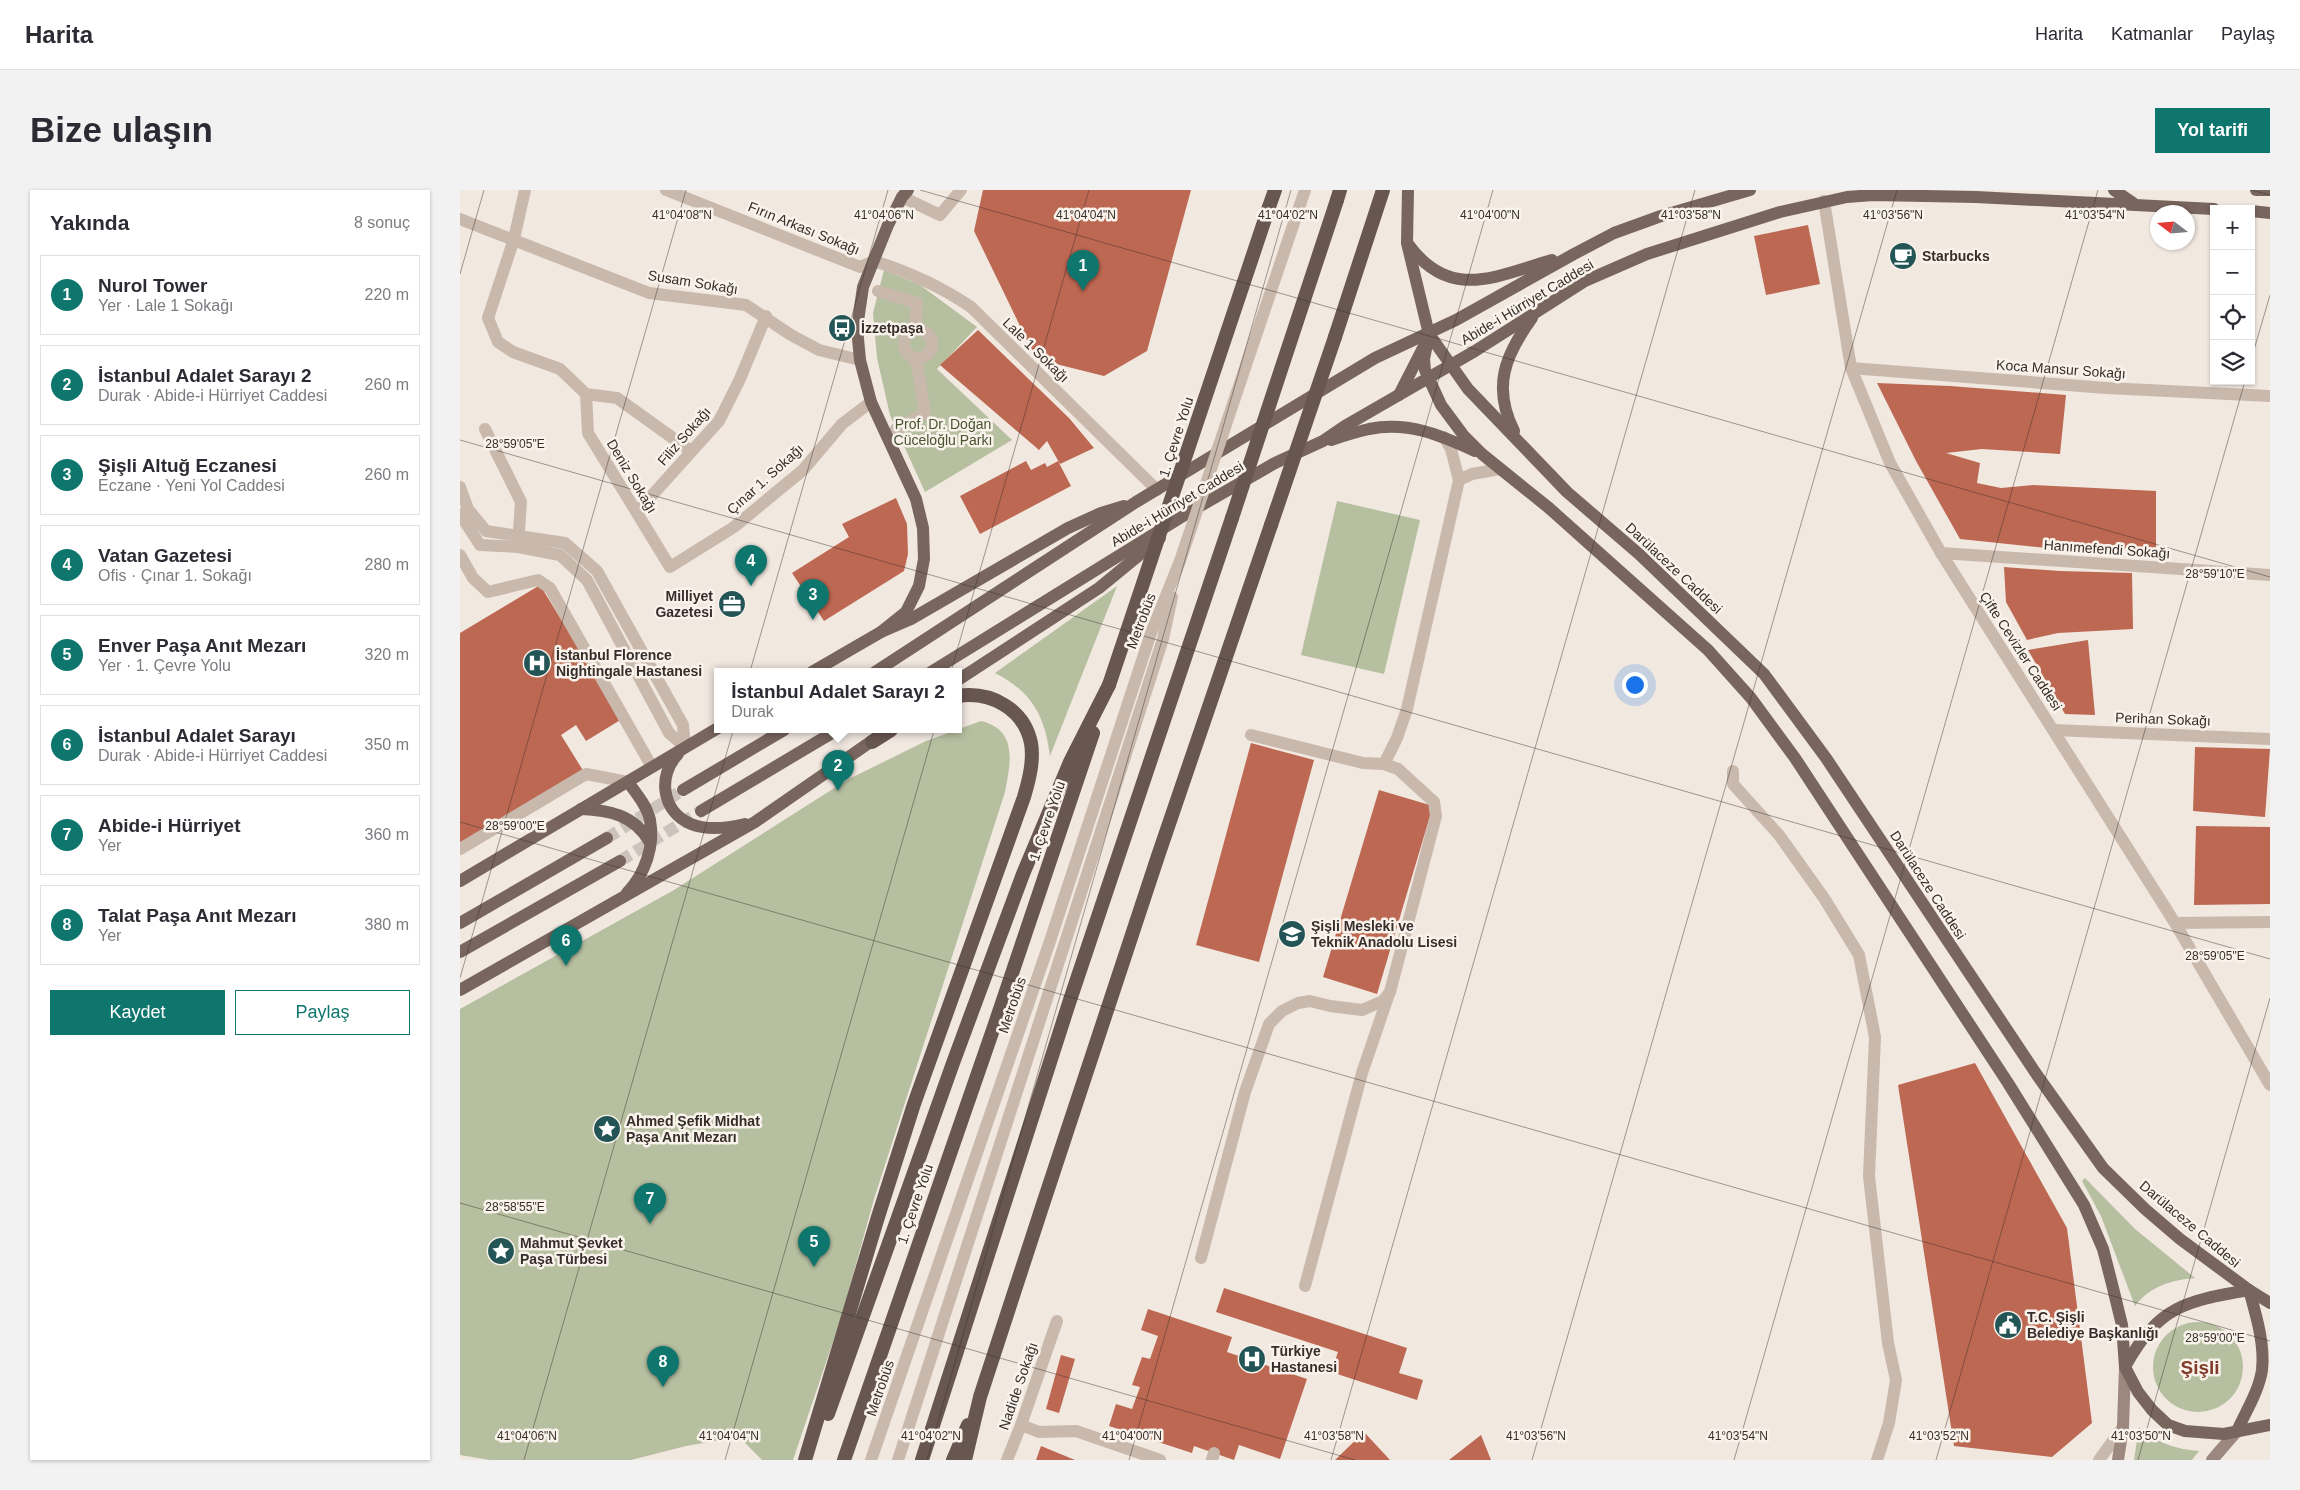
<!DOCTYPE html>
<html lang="tr">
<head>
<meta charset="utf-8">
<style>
	body { margin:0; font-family:Helvetica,sans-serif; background:#f2f2f3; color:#2b2b33 }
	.controls { position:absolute; right:15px; top:15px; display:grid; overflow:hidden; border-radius:0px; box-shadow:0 1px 4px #0004 }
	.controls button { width:45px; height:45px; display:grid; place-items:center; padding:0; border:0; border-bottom:1px solid #e1e1e2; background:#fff; color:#2b2b33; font:25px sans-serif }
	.compass { position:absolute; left:1690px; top:15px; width:45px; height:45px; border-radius:50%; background:#fff; box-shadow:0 1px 4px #0004; rotate:286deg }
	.you { position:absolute; left:1174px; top:494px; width:18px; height:18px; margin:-12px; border:4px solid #fff; border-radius:50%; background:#1a73e8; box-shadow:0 0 0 8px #1a73e833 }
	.badge { display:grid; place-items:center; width:32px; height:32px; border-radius:50%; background:#0f766e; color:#fff; font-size:16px; font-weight:700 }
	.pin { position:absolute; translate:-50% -41px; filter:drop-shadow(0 1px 2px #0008) }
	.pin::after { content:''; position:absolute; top:26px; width:18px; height:15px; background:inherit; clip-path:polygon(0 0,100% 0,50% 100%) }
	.popup { position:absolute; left:254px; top:478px; width:248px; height:65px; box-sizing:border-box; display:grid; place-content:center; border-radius:0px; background:#fff; filter:drop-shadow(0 1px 4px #0005); font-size:16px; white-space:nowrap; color:#7c7c81 }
	.popup b { font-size:19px; color:#2b2b33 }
	.popup::after { content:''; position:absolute; left:50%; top:100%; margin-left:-10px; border:10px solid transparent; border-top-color:#fff }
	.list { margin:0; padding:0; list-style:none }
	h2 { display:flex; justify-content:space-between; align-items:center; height:65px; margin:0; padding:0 20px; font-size:21px }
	h2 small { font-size:16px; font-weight:400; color:#7c7c81 }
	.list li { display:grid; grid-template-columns:32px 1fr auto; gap:15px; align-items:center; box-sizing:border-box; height:80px; margin:0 10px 10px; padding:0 10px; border:1px solid #e1e1e2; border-radius:0px }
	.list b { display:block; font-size:19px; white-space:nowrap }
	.list p { margin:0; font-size:16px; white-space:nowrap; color:#7c7c81 }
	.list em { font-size:16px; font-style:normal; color:#7c7c81 }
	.actions { display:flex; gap:10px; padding:15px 20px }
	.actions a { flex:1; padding:11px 0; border:1px solid #0f766e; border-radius:0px; text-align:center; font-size:18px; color:#0f766e }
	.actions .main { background:#0f766e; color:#fff }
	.icon { flex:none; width:28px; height:28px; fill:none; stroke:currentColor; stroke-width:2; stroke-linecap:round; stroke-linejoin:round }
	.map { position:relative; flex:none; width:1810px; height:1270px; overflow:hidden; border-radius:0px }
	header { display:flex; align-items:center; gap:30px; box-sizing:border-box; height:70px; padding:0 25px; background:#fff; border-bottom:1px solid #e1e1e2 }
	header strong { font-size:24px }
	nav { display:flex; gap:28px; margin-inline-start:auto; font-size:18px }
	.intro { display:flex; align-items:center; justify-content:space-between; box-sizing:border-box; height:120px; padding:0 30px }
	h1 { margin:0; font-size:35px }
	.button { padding:12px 22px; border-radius:0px; background:#0f766e; color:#fff; font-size:18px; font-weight:700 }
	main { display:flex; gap:30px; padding:0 30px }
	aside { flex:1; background:#fff; border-radius:0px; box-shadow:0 1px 4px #0004 }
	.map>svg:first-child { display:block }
</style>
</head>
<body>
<header>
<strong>Harita</strong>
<nav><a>Harita</a><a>Katmanlar</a><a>Paylaş</a></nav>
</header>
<div class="intro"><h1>Bize ulaşın</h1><a class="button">Yol tarifi</a></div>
<main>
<aside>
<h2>Yakında<small>8 sonuç</small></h2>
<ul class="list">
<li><span class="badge">1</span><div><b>Nurol Tower</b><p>Yer · Lale 1 Sokağı</p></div><em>220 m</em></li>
<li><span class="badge">2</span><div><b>İstanbul Adalet Sarayı 2</b><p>Durak · Abide-i Hürriyet Caddesi</p></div><em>260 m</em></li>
<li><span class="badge">3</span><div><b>Şişli Altuğ Eczanesi</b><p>Eczane · Yeni Yol Caddesi</p></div><em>260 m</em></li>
<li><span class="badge">4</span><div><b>Vatan Gazetesi</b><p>Ofis · Çınar 1. Sokağı</p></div><em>280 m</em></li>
<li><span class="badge">5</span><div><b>Enver Paşa Anıt Mezarı</b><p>Yer · 1. Çevre Yolu</p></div><em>320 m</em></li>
<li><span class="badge">6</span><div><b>İstanbul Adalet Sarayı</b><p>Durak · Abide-i Hürriyet Caddesi</p></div><em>350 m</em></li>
<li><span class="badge">7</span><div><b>Abide-i Hürriyet</b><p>Yer</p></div><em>360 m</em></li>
<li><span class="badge">8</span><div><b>Talat Paşa Anıt Mezarı</b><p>Yer</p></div><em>380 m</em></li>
</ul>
<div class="actions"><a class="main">Kaydet</a><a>Paylaş</a></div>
</aside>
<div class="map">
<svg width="1810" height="1270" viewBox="0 0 1810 1270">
	<rect width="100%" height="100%" fill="#f1e8e0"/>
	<g fill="#b6bfa0">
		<path d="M424,80L460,95L517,137L477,179L552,250L465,302L430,225L417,168L413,123Z"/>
		<path d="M877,311L960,330L924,484L841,465Z"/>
		<path d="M657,396L590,566C585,526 572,502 535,483Z"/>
		<path d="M521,531C559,540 550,575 545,602L414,1009L382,1125L333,1270H302L279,1247L226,1256L171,1270H30L0,1265V819L214,700L387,590L466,551Z"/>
		<path d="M1625,988L1675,1039L1735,1088C1712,1090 1690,1096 1675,1116L1641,1026L1622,991Z"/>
		<circle cx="1738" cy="1177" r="45"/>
		<path d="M1679,1237C1697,1253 1715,1259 1739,1261L1732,1270H1674Z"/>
	</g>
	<g fill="#bd6852">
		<path d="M523,0H731L687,161L644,186L576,169L514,41Z"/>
		<path d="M1348,35L1360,94L1306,105L1294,46Z"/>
		<path d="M518,140L609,228L634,258L600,274L587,251L579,260L480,175Z"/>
		<path d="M1417,193L1490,196L1606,205L1600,264L1522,259L1486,263L1520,273L1517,293L1541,298L1573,295L1696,301V360L1655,358L1615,361L1500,349L1456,271Z"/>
		<path d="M566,271L571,280L585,273L587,277L598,271L611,296L520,344L500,306Z"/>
		<path d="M436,308L447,334L448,364L444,381L364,431L332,383L389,347L382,334Z"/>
		<path d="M1544,377L1600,381L1672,383L1673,439L1598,443L1567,450L1546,412Z"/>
		<path d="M80,395L162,529L126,551L116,535L101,545L124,582L0,657V443Z"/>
		<path d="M1628,450L1635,525L1605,524L1568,460Z"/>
		<path d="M791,553L854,570L799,772L736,755Z"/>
		<path d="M1735,557L1810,559L1805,627L1733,621Z"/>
		<path d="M919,600L973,616L917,804L863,787Z"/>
		<path d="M1736,636L1810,637V714L1734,715Z"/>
		<path d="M1515,873L1607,1038L1632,1233L1592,1267L1494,1256L1438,895Z"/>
		<path d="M764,1098L947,1158L939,1183L963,1190L957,1210L871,1182L878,1162L756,1122Z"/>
		<path d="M688,1119L772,1147L767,1162L847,1189L820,1269L779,1255L774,1270L734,1256L732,1263L649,1236L656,1214L672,1219L680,1197L672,1195L682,1167L690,1169L698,1146L681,1140Z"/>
		<path d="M601,1165L615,1169L599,1223L586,1219Z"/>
		<path d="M904,1242L930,1270H875Z"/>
		<path d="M1021,1245L1031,1270H989Z"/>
		<path d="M581,1256L615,1270H576Z"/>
	</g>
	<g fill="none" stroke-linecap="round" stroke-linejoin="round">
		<g stroke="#ccc3bc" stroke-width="12" stroke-dasharray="12 6" stroke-linecap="butt">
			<path d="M147,648L223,600"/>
			<path d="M160,671L241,621"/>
		</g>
		<g stroke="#c9b8ac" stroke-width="12">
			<path d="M442,7L480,25L501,0"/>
			<path d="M25,239L61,312L58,354"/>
			<path d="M984,247L991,259L999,290L1012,284L1040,279"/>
			<path d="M0,297L8,319L26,341L105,353L137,381L223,535L225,557"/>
			<path d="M0,324L20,355L58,357L100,365L127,390L209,543L225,557"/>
			<path d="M0,365L13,388L28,402L78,390L90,398L192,577"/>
			<path d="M924,574L937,548L947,519L999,290"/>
			<path d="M1273,581V594L1319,645L1364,708L1399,765L1415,847L1409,986L1428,1153L1436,1190L1429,1233L1417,1270"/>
			<path d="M0,659L126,584L168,592"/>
			<path d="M741,1068L785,902L809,834L822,821L838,813L850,811L870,816L902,820L923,811L930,802L976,626L974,612L938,579L924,574L903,573L791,545"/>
			<path d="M845,1096L902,883L929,804"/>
			<path d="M561,1235L579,1242L616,1241L700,1270"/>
			<path d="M411,1270L590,751L691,443L720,371"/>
			<path d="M438,1270L703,449L712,407"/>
			<path d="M752,1270L754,1263"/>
			<path d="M1639,1270L1663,1237"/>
		</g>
		<g stroke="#c9b8ac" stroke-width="12">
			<path d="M418,101L457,113L455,139"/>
			<circle cx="458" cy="154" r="14"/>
			<path d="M436,239L465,223L456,168"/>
		</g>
		<g stroke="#c9b8ac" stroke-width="12">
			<path d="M65,0L54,49L28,128L38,152L53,162L100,179L126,204L157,208L231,261"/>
			<path d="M206,0L400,77L414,71C449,82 480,96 511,117L697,300"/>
			<path d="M0,29L189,103L286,115L331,145L359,160L400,170"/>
			<path d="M1391,178L1646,198L1810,206"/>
			<path d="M126,204L128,243L210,377L274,337L343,280L382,234L411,212"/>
			<path d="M177,322L259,231L280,189L306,126"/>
			<path d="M1481,363L1810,385"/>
			<path d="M1594,540L1810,549"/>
			<path d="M1715,733L1810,732"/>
			<path d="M547,1270L561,1235L597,1131"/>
		</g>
		<path stroke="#c9b8ac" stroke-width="12" d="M1364,11L1391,178L1430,273L1481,363L1715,733L1810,895"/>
		<g stroke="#9c887e" stroke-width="12">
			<path d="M1658,1270L1663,1237L1665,1177"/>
			<path d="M1752,1270L1777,1241"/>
		</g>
		<g stroke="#78655d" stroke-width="12">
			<path d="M948,0L947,53L969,144L1008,199L1107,302L1179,364L1304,484L1366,568L1577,885L1643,978L1685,1019L1720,1049L1789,1100L1810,1113"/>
			<path d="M1654,0L1673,13"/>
			<path d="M1796,0H1810"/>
			<path d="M1791,21L1810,23"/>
			<path d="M948,54C990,112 1036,86 1092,70"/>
			<path d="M969,144L964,169L965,180L981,215L1004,246L1022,264L1089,318L1248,460L1291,508L1335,568L1548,893L1624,1015L1643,1059L1652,1094L1662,1135L1665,1177L1678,1202L1692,1220L1708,1235L1725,1241L1764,1244L1810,1235"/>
			<path d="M939,205L963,158"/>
			<path d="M1054,241C1032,197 1045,165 1072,128"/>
			<path d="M871,250C883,246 896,242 909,239C948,231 980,245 1015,261"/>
			<path d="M421,442L446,422L459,396L464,369L463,338L456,309L411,212L400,170L397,138L403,97L428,35L442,7L448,0"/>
			<path d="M352,482L421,442L451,429L608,338L641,323L664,316"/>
			<path d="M415,482L676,312L915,168L996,130L1114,64L1154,43L1201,26L1290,0"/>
			<path d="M471,482L728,323L815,273L863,251L885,236L1015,161L1125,91L1187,64L1320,22L1387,7L1413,5L1516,7L1754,19"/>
			<path d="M498,490L639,398L700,348"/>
			<path d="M218,564C197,586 202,622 231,634C248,641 268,638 285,634"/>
			<path d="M223,600L324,540"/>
			<path d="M121,619C149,620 174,625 189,651"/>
			<path d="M241,621L377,540"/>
			<path d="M0,691L258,538"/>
			<path d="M167,703C185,684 195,656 190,630C187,616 176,603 168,592"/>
			<path d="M0,733L147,648"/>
			<path d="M0,762L160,671"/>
			<path d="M0,800L295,632L419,546"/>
			<path d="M1666,1175C1699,1116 1725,1111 1789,1100"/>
			<path d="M1777,1241C1785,1223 1799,1201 1802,1180C1805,1154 1796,1125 1789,1100"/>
		</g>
		<g stroke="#685650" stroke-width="14">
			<path d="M877,10L880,0"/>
			<path d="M809,17L815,0"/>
			<path d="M875,147L923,0"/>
			<path d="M412,552L431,540"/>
			<path d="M368,1224L493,873L563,684L610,572L649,495"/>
			<path d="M345,1270L418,1027L454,914L564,607C569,590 574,571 571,553C564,519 531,501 498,506"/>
			<path d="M384,1270L536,831L633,543"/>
			<path d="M462,1270L610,810L772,328"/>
			<path d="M493,1270L508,1235"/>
			<path d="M505,1270L520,1207L583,1014L698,666L811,335"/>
		</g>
		<path stroke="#c9b8ac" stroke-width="12" d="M720,371L845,0"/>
		<g stroke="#685650" stroke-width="14">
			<path d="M772,328L877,10"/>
			<path d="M811,335L875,147"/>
			<path d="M649,495L809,17"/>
		</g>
	</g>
	<path fill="none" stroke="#372e2b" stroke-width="1" stroke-opacity="0.45" d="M460,0L1810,387M1791,0L1810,5M0,84L24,0M1791,170L1810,105M0,250L1810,769M0,632L1810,1151M0,788L226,0M0,1013L895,1270M64,1270L428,0M265,1270L629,0M467,1270L831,0M669,1270L1033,0M871,1270L1235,0M1072,1270L1437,0M1274,1270L1638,0M1476,1270L1785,191M1678,1270L1810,808"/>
	<defs>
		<g id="cafe-disc" transform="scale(1.4375)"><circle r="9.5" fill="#235456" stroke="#f9f3ec"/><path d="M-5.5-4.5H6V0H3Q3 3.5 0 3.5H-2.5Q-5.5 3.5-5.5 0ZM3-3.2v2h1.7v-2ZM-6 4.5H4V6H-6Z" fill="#fff"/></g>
		<g id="bus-disc" transform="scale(1.4375)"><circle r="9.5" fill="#235456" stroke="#f9f3ec"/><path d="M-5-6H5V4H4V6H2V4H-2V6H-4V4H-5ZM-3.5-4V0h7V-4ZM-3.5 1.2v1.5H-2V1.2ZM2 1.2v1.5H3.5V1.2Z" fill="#fff"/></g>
		<g id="office-disc" transform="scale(1.4375)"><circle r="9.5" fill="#235456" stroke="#f9f3ec"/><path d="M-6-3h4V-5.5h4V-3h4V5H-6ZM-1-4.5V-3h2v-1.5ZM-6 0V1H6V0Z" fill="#fff"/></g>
		<g id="hospital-disc" transform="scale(1.4375)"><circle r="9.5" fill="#235456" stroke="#f9f3ec"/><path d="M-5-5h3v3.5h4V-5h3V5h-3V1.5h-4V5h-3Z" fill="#fff"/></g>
		<g id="school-disc" transform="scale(1.4375)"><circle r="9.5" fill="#235456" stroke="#f9f3ec"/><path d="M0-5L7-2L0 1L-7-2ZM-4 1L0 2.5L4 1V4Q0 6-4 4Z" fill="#fff"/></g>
		<g id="sight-disc" transform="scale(1.4375)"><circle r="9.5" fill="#235456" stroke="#f9f3ec"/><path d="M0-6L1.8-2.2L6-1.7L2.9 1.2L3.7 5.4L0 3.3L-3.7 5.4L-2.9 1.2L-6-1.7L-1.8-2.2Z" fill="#fff"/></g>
		<g id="civic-disc" transform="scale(1.4375)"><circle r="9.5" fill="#235456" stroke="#f9f3ec"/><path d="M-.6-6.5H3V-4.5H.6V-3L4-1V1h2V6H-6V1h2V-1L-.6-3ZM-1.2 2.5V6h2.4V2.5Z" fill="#fff"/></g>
	</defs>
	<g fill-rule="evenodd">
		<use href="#cafe-disc" x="1443" y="66"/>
		<use href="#bus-disc" x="382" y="138"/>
		<use href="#office-disc" x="272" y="414"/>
		<use href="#hospital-disc" x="77" y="473"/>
		<use href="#school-disc" x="832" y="744"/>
		<use href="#sight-disc" x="147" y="939"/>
		<use href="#sight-disc" x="41" y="1061"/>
		<use href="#civic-disc" x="1548" y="1135"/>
		<use href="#hospital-disc" x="792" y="1169"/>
	</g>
	<g text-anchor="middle" stroke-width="5" stroke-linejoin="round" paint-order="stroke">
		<g font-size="14" fill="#372e2b" stroke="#f9f3ec">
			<text transform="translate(344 38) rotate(22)" y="5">Fırın Arkası Sokağı</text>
			<text transform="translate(233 92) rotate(9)" y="5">Susam Sokağı</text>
			<text transform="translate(1067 112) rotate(-31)" y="5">Abide-i Hürriyet Caddesi</text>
			<text transform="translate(576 160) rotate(44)" y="5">Lale 1 Sokağı</text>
			<text transform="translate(1601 179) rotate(4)" y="5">Koca Mansur Sokağı</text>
			<text transform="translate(224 246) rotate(-49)" y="5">Filiz Sokağı</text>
			<text transform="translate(716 247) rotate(-72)" y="5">1. Çevre Yolu</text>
			<text transform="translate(172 286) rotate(59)" y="5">Deniz Sokağı</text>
			<text transform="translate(305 289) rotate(-42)" y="5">Çınar 1. Sokağı</text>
			<text transform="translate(717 314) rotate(-31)" y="5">Abide-i Hürriyet Caddesi</text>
			<text transform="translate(1647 359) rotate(4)" y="5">Hanımefendi Sokağı</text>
			<text transform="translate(1214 378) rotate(43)" y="5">Darülaceze Caddesi</text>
			<text transform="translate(681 431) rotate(-69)" y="5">Metrobüs</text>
			<text transform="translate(1561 461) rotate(57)" y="5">Çifte Cevizler Caddesi</text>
			<text transform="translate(1703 529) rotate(2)" y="5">Perihan Sokağı</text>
			<text transform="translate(587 631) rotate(-71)" y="5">1. Çevre Yolu</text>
			<text transform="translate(1468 695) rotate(57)" y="5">Darülaceze Caddesi</text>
			<text transform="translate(552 815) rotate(-71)" y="5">Metrobüs</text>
			<text transform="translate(455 1014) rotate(-71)" y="5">1. Çevre Yolu</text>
			<text transform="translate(1730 1034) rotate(40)" y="5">Darülaceze Caddesi</text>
			<text transform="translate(558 1196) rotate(-71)" y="5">Nadide Sokağı</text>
			<text transform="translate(420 1198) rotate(-71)" y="5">Metrobüs</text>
		</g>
		<g font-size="14" font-weight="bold" fill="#372e2b" stroke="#f9f3ec" text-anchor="start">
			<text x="1462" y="71">Starbucks</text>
			<text x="401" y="143">İzzetpaşa</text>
			<text x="253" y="411" text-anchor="end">Milliyet<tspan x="253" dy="16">Gazetesi</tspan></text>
			<text x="96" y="470">İstanbul Florence<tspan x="96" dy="16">Nightingale Hastanesi</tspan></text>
			<text x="851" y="741">Şişli Mesleki ve<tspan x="851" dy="16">Teknik Anadolu Lisesi</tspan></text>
			<text x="166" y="936">Ahmed Şefik Midhat<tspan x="166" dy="16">Paşa Anıt Mezarı</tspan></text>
			<text x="60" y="1058">Mahmut Şevket<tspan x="60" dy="16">Paşa Türbesi</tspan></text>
			<text x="1567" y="1132">T.C. Şişli<tspan x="1567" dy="16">Belediye Başkanlığı</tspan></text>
			<text x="811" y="1166">Türkiye<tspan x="811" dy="16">Hastanesi</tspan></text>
		</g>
		<g font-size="14" fill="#485430" stroke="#f9f3ec">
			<text x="483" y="239">Prof. Dr. Doğan<tspan x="483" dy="16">Cüceloğlu Parkı</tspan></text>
		</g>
		<g font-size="19" font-weight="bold" fill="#803b2a" stroke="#f9f3ec">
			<text x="1740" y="1184">Şişli</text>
		</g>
	</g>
	<g font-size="12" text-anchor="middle" fill="#372e2b" stroke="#f9f3ec" stroke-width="5" stroke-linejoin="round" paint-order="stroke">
		<text x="222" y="29">41°04'08"N</text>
		<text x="424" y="29">41°04'06"N</text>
		<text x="626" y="29">41°04'04"N</text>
		<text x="828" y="29">41°04'02"N</text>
		<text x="1030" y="29">41°04'00"N</text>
		<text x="1231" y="29">41°03'58"N</text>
		<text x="1433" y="29">41°03'56"N</text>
		<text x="1635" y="29">41°03'54"N</text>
		<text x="55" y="258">28°59'05"E</text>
		<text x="1755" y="388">28°59'10"E</text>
		<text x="55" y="640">28°59'00"E</text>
		<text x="1755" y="770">28°59'05"E</text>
		<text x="55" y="1021">28°58'55"E</text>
		<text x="1755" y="1152">28°59'00"E</text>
		<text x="67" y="1250">41°04'06"N</text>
		<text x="269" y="1250">41°04'04"N</text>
		<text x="471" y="1250">41°04'02"N</text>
		<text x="672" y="1250">41°04'00"N</text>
		<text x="874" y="1250">41°03'58"N</text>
		<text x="1076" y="1250">41°03'56"N</text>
		<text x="1278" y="1250">41°03'54"N</text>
		<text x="1479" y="1250">41°03'52"N</text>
		<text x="1681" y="1250">41°03'50"N</text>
	</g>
</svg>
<div class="controls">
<button>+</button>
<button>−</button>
<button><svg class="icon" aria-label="locate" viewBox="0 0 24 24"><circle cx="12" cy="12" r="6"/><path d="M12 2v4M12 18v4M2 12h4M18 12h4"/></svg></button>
<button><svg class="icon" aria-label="layers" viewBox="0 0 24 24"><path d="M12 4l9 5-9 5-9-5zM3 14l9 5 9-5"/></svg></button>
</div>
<svg class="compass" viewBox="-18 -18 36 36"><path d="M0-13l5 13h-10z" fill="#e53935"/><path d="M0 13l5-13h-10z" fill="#7c7c81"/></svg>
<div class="you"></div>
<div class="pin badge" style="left:623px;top:101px">1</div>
<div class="pin badge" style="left:378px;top:601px">2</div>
<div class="popup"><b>İstanbul Adalet Sarayı 2</b>Durak</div>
<div class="pin badge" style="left:353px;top:430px">3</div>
<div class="pin badge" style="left:291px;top:396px">4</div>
<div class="pin badge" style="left:354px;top:1077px">5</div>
<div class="pin badge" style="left:106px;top:776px">6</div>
<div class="pin badge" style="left:190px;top:1034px">7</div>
<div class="pin badge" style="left:203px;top:1197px">8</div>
</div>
</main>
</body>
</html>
